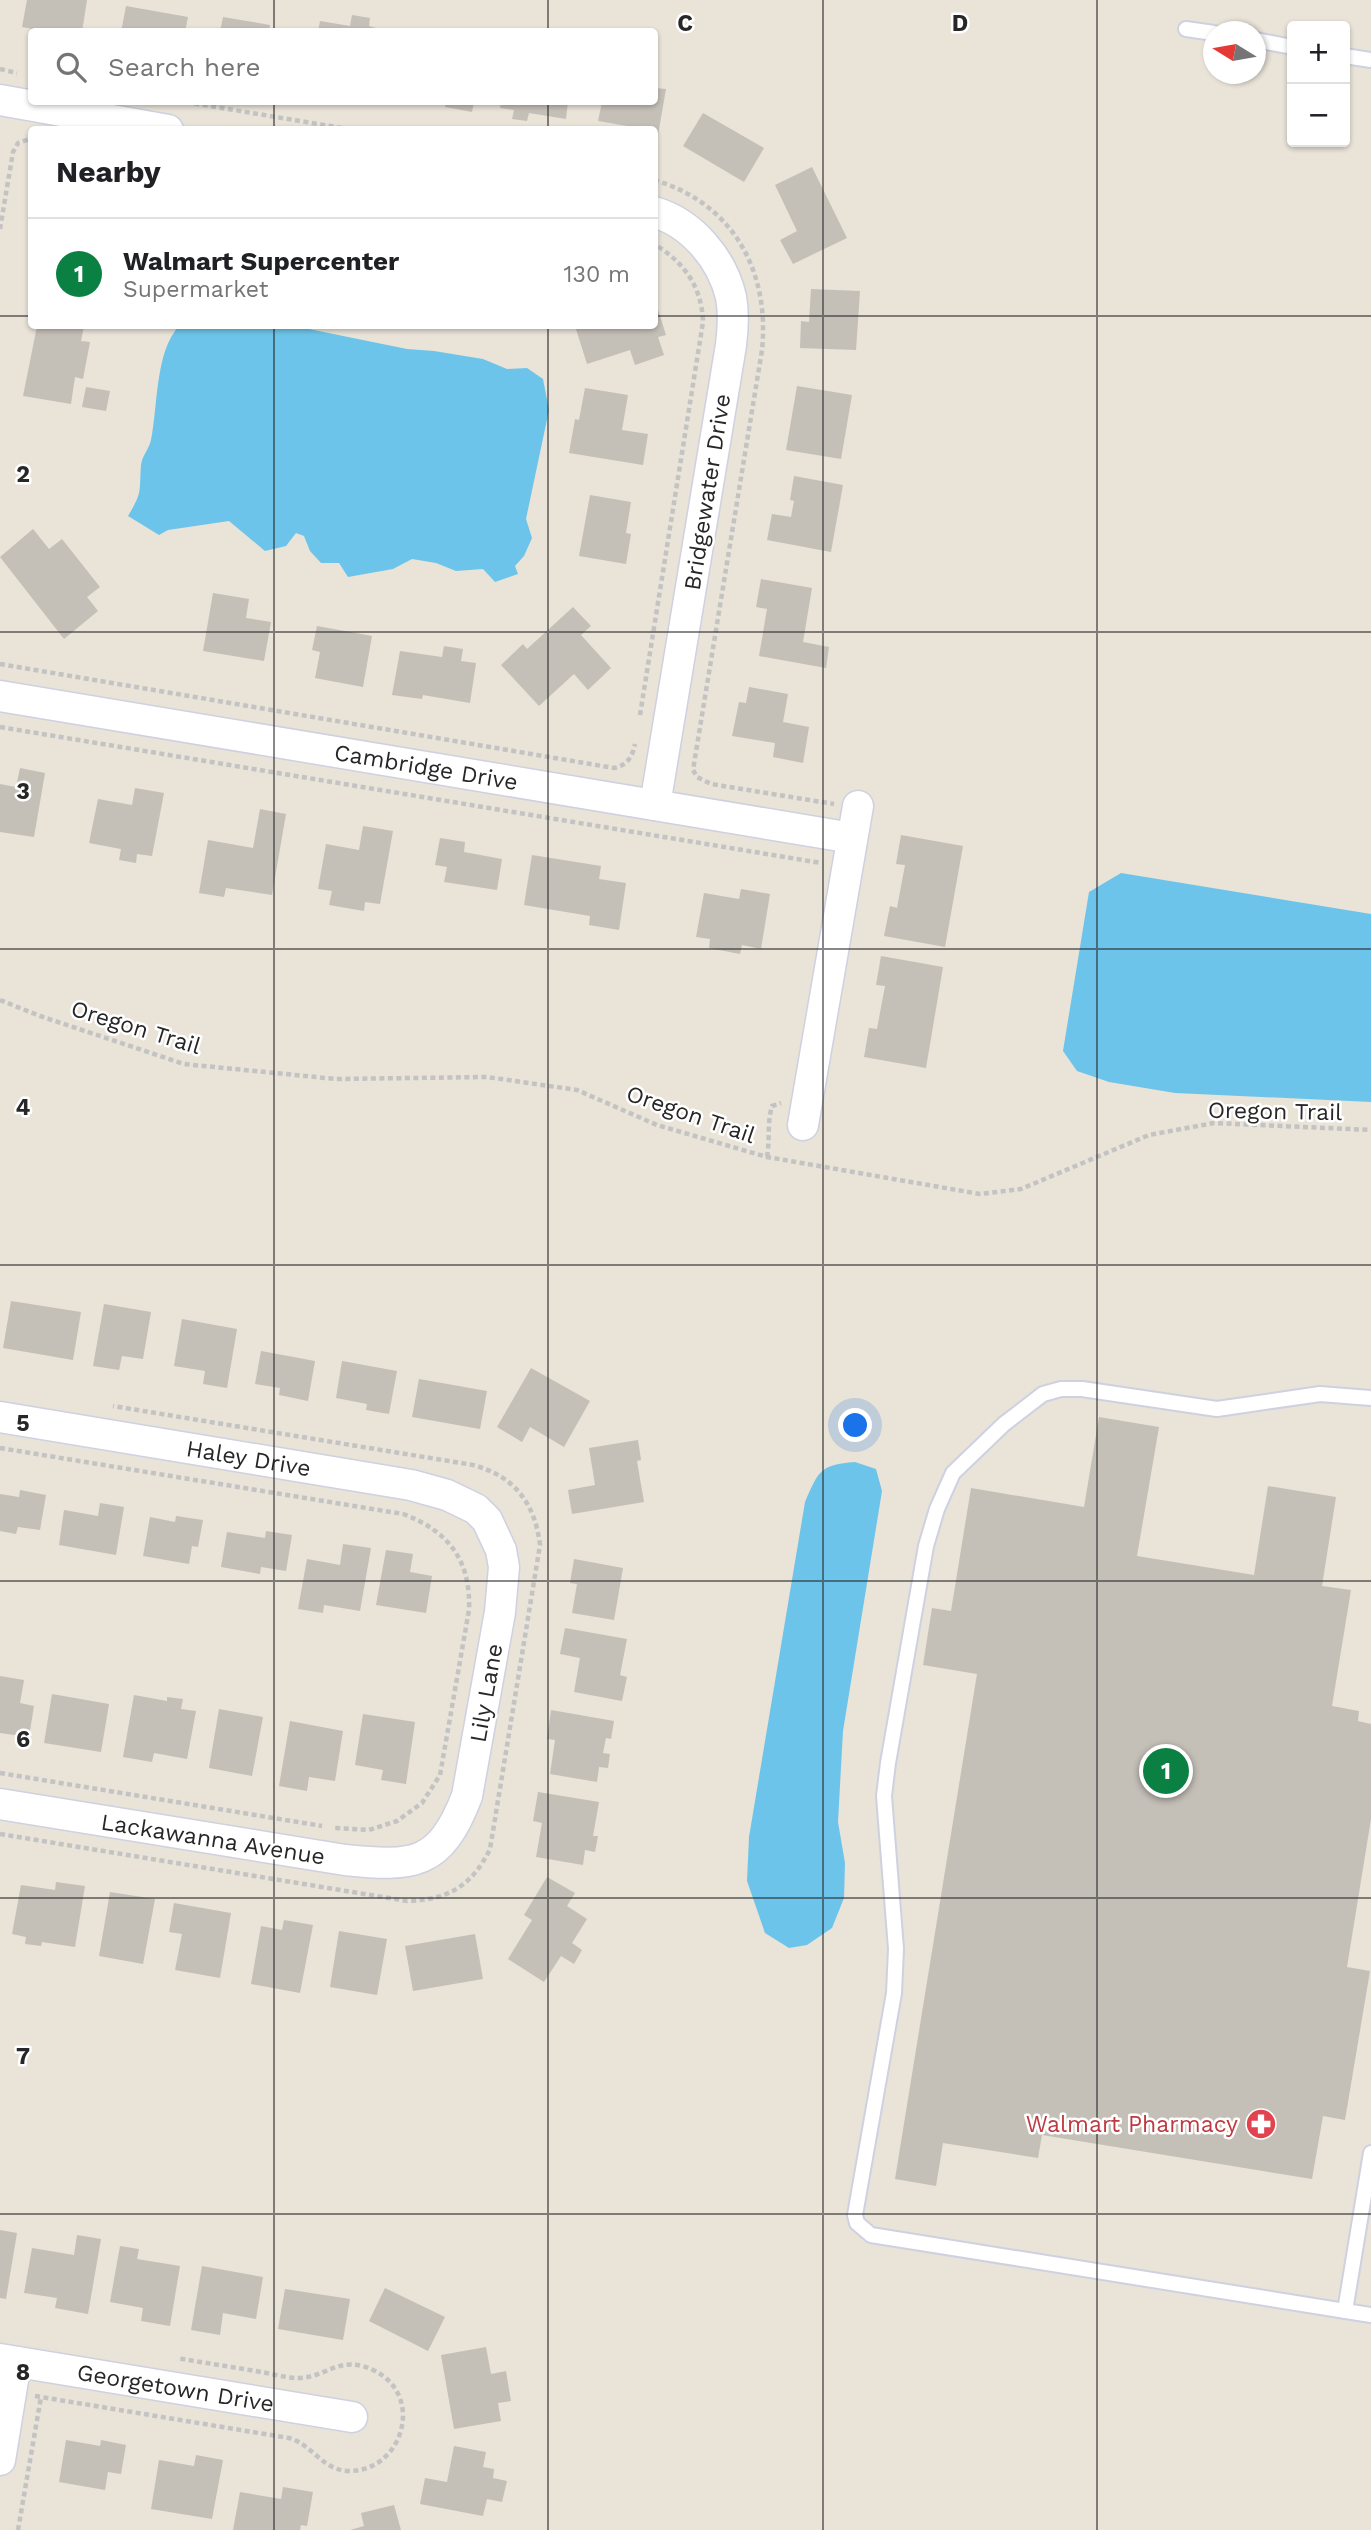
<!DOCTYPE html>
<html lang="en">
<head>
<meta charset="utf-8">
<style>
	body { margin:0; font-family:"Work Sans",sans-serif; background:#f6f6f6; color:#202124 }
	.controls { position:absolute; right:21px; top:21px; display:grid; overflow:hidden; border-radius:7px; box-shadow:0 2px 5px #0004 }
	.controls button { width:63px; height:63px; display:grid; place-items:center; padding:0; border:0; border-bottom:2px solid #e0e0e0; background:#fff; color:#202124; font:35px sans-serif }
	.compass { position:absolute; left:1203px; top:21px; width:63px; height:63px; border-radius:50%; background:#fff; box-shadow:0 2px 5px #0004; rotate:281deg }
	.you { position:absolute; left:856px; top:1426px; width:24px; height:24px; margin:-18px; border:5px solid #fff; border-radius:50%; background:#1a73e8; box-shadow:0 0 0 10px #1a73e833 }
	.badge { display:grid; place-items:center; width:46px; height:46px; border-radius:50%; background:#0b8043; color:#fff; font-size:23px; font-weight:700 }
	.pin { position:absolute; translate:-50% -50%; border:4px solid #fff; box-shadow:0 2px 7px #0006 }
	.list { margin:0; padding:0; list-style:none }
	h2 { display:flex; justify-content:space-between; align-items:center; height:91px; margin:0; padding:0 28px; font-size:30px }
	h2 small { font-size:23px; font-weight:400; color:#757577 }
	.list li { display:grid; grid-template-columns:46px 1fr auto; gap:21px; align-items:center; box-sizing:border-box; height:112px; padding:0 28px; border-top:2px solid #e0e0e0 }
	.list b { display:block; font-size:26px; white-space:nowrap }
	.list p { margin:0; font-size:23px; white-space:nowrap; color:#757577 }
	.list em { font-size:23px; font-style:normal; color:#757577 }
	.icon { flex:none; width:38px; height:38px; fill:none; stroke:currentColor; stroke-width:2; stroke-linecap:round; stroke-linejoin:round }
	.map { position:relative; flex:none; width:1371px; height:2530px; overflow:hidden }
	.search { position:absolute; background:#fff; box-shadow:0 2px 5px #0004; left:28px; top:28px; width:630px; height:77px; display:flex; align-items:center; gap:18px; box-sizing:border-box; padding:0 24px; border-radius:7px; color:#757577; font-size:26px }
	.panel { position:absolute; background:#fff; box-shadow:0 2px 5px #0004; left:28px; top:126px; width:630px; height:203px; border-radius:7px }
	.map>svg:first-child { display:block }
</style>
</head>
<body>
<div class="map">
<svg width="1371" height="2530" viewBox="0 0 1371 2530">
	<rect width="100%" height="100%" fill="#e9e3d8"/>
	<g fill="#6dc4ea">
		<path d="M179,326H294L407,349L434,351L483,359L507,369L527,368L543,379L549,410L526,519L532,538L524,556L515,566L518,574L495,582L483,569L456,571L436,563L412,559L393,569L348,577L339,563H321L310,551L304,536L296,533L286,546L265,551L229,521L168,530L159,535L128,516C143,491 139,492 141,465C142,456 149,449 151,440C158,406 155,352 179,326Z"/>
		<path d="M1121,873L1371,914V1102L1175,1093L1109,1082L1077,1071L1063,1051L1089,892Z"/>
		<path d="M855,1462L876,1469L882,1491L843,1731L838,1822L845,1863L844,1898L832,1928L807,1945L789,1948L765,1933L747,1881L749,1837L805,1502C819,1470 820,1465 855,1462Z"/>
	</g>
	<g fill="#c4c0b8">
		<path d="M27,0H87L82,32H49L22,27Z"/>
		<path d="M126,6L188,17L185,32H121Z"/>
		<path d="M352,15L370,18L369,26L390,32H318L320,21L350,26Z"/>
		<path d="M223,17L270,25L269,32H220Z"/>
		<path d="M654,88L666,89L657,141H654V130H633V127L598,121L602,102H654Z"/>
		<path d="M446,102H474L472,112L445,107Z"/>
		<path d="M501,102H568L566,119L529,113L527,121L512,119L514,110L500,108Z"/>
		<path d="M703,113L764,148L744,182L683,146Z"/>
		<path d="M812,167L847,238L793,264L780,240L797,231L775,185Z"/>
		<path d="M811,289L860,291L856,350L800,348L801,321L809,322Z"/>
		<path d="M655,300L666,335L658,337L664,355L635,365L630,350L587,364L575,326H654Z"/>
		<path d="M37,326H84L81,341L90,342L83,379L75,377L71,404L23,396Z"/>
		<path d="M797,386L852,395L841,459L786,450Z"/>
		<path d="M86,387L110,391L106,411L82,407Z"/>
		<path d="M585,388L628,395L622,430L648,434L643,465L569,453L575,419L579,420Z"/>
		<path d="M794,476L843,485L831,552L767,540L772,514L791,517L794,501L790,500Z"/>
		<path d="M590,495L631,502L626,533L631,534L626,564L579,556Z"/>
		<path d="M33,529L49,549L62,539L100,587L87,597L98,611L64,639L0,557Z"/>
		<path d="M761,579L812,588L803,642L829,647L826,668L759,656L767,609L756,607Z"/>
		<path d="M213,593L249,599L246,618L271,622L264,661L203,651Z"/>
		<path d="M573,607L591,626L581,635L611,668L588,690L574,674L539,706L501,665L523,644L527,649Z"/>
		<path d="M317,626L372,636L363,687L315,678L320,652L312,650Z"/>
		<path d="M444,646L463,649L461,661L476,663L470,703L423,695L422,699L392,695L400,651L442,657Z"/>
		<path d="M749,687L788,694L783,722L809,727L803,763L773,757L775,743L732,736L739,702L746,703Z"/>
		<path d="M20,768L45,773L34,837L0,832V784L16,787Z"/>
		<path d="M135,788L164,793L152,856L137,854L136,863L119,860L121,849L89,843L98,799L132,805Z"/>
		<path d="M260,809L286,814L272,895L226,888L224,897L199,893L208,840L253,848Z"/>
		<path d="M363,826L393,831L380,904L365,902L364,911L329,905L332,891L318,889L326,844L359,850Z"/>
		<path d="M901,835L963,846L945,947L884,936L890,906L897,908L905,865L896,864Z"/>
		<path d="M440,838L465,842L464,852L502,859L497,890L444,882L447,867L435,865Z"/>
		<path d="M532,855L601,866L599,879L626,883L619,930L589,925L590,916L524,905Z"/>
		<path d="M741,889L770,894L761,949L742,945L740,954L709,948L710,939L696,937L704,893L739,899Z"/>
		<path d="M881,956L943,967L926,1068L864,1057L869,1028L877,1029L885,986L876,985Z"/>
		<path d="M11,1301L81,1312L73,1360L3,1348Z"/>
		<path d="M104,1304L151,1312L143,1359L122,1356L119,1370L93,1366Z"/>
		<path d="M182,1319L237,1329L227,1388L203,1384L205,1371L174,1366Z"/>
		<path d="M261,1351L315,1361L308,1401L279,1395L280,1388L255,1384Z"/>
		<path d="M342,1361L397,1371L389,1414L366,1410L367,1404L336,1398Z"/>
		<path d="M531,1368L590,1401L564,1447L530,1427L522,1442L497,1427Z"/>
		<path d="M419,1379L487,1391L480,1429L412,1417Z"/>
		<path d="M1099,1417L1159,1427L1137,1556L1254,1575L1268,1486L1336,1497L1322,1586L1351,1590L1332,1706L1359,1711L1358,1721L1371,1724V1819L1347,1967L1370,1971L1345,2120L1323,2116L1312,2179L1042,2135L1038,2158L943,2143L936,2186L895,2179L977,1674L923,1665L932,1608L951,1611L971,1488L1084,1507Z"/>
		<path d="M638,1440L641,1460L637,1461L644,1502L572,1514L568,1490L595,1485L589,1448Z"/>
		<path d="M20,1490L46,1495L40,1530L18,1527L16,1534L0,1531V1494L19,1497Z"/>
		<path d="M100,1503L124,1507L116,1555L59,1545L64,1510L98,1516Z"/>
		<path d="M176,1516L203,1520L198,1547L192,1546L189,1564L143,1556L150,1517L175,1522Z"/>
		<path d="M266,1531L292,1535L286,1571L261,1567L260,1574L221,1567L227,1532L265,1538Z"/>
		<path d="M343,1544L371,1548L360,1611L324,1605L323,1613L298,1609L307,1559L340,1565Z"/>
		<path d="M386,1550L413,1554L410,1572L432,1576L426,1613L376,1605Z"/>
		<path d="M574,1559L623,1568L614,1620L572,1613L577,1584L570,1583Z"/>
		<path d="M565,1628L627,1639L620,1675L627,1677L622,1701L574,1692L580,1658L560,1654Z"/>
		<path d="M0,1676L24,1680L20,1703L34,1706L29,1737L0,1733Z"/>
		<path d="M52,1694L109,1704L101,1752L44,1743Z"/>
		<path d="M134,1695L167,1701V1697L183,1699L181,1709L196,1711L187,1759L154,1753L152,1762L123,1757Z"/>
		<path d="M219,1709L263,1717L252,1776L209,1768Z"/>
		<path d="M551,1710L614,1721L611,1739L606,1738L603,1753L610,1754L608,1768L599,1767L597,1782L550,1774L555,1740L547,1739Z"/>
		<path d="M363,1714L415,1722L406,1784L381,1780L383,1770L355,1765Z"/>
		<path d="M290,1721L343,1731L335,1781L309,1777L307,1791L279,1786Z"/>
		<path d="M538,1792L599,1802L593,1836H598L595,1852L585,1850L583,1865L536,1857L542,1823L533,1821Z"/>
		<path d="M547,1877L575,1893L567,1906L587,1919L572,1943L582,1950L574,1964L561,1956L544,1982L508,1959L532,1920L524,1915Z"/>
		<path d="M56,1882L85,1886L75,1947L42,1942L41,1946L25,1944L26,1937L12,1934L21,1885L55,1890Z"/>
		<path d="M110,1892L155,1899L143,1964L99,1956Z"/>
		<path d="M174,1903L231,1913L220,1978L175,1970L182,1934L169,1932Z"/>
		<path d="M284,1920L313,1925L300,1993L251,1984L261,1926L282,1930Z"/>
		<path d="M339,1931L387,1939L377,1995L330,1987Z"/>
		<path d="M475,1934L483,1979L413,1991L405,1946Z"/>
		<path d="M0,2230L17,2233L6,2299L0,2298Z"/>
		<path d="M77,2235L101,2239L88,2314L55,2308L57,2298L24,2293L32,2248L74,2255Z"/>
		<path d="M120,2246L139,2249L137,2259L180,2266L170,2326L141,2321L143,2308L110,2302Z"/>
		<path d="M202,2266L263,2277L256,2319L223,2313L220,2335L191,2330Z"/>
		<path d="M385,2288L445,2317L428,2351L369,2321Z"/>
		<path d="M285,2289L350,2299L343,2340L278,2329Z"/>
		<path d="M486,2347L491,2374L506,2371L511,2401L498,2403L501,2421L454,2429L441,2355Z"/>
		<path d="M66,2440L100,2446L101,2440L126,2445L121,2474L108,2472L105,2490L59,2482Z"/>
		<path d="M454,2446L486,2452L483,2467L494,2469L493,2478L507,2481L502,2502L487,2499L483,2516L420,2504L425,2478L447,2482Z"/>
		<path d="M196,2455L223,2460L212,2519L151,2509L159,2460L194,2466Z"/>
		<path d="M283,2487L313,2492L307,2526L301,2525L300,2530H233L240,2492L281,2499Z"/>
		<path d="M394,2505L401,2530H350L364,2526L361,2513Z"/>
	</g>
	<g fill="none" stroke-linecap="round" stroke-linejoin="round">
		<g stroke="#ced1e0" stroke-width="18">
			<g id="service">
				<path d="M1186,29L1214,33"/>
				<path d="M1256,40L1292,47"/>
				<path d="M1345,56L1371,60"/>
				<path d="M1371,1398L1320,1394L1217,1409L1082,1389H1061L1043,1394L1004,1424L953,1473L937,1509L926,1546L888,1763L884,1796L896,1949L894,1993L855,2215L857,2223L871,2235L1371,2315"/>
				<path d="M1345,2311L1371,2153"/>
			</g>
		</g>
		<g stroke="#ced1e0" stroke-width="33">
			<g id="minor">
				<path d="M0,100L168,130"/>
				<path d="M654,212C692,223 722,259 731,297C734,313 733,329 731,345L655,805"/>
				<path id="s1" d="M0,696L852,838"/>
				<path d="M803,1125L858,806"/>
				<path id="s2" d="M0,1417L411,1485L447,1495L476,1509L487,1520L501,1550L504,1567L500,1612L467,1796C440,1866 414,1867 345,1860L0,1804"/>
				<path id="s3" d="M0,2359L352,2417"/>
				<path d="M0,2460L16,2362"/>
			</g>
		</g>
		<g stroke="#c3c3c3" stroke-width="4.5" stroke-dasharray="5 3.5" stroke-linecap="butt">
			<path d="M0,69L17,73"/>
			<path d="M186,102L354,130"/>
			<path d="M654,180C733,203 770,271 762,350L693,770L697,777L711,784L834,804"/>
			<path d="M0,229L13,152L18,143L32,138"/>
			<path d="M0,664L614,768C627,765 632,758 635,744"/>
			<path d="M640,715L703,322C702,287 684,262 654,244"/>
			<path d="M0,727L821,863"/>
			<path d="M0,1000L40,1016L184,1064L336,1079L487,1077L577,1090L657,1125L767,1157L980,1194L1021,1189L1149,1135L1214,1123L1371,1130"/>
			<path d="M767,1157C770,1140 767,1123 772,1106L781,1103"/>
			<path d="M0,1448L403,1514C449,1531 471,1561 469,1610L440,1775L422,1803L397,1821L369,1830L334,1828"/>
			<path d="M0,1773L322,1826"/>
			<path d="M0,1834L407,1901C448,1900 472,1886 490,1849L540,1545C535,1503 514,1476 473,1465L113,1406"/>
			<path d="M35,2396L289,2438C312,2444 322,2470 348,2471C403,2472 425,2396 375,2371C340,2353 327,2378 298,2378C286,2378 273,2374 261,2372C233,2367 205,2363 177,2358"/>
			<path d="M18,2530L41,2397"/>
		</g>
		<use href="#service" stroke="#fff" stroke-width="14"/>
		<use href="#minor" stroke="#fff" stroke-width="30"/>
	</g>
	<path fill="none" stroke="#272727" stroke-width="2" stroke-opacity="0.55" d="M274,0V32M548,0V32M823,0V2530M1097,0V2530M274,102V130M548,102V130M0,316H32M654,316H1371M274,326V2530M548,326V2530M0,632H1371M0,949H1371M0,1265H1371M0,1581H1371M0,1898H1371M0,2214H1371"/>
	<defs>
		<g id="pharmacy-disc" transform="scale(1.575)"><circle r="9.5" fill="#e0444e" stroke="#fff"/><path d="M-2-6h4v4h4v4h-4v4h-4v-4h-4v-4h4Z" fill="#fff"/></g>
	</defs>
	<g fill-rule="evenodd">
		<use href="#pharmacy-disc" x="1261" y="2124"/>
	</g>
	<g text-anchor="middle" stroke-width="5" stroke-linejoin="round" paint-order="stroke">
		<g font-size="23" fill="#272727" stroke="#fff">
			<text transform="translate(707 492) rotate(-81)" y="8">Bridgewater Drive</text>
			<text dy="8" stroke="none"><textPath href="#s1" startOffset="432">Cambridge Drive</textPath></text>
			<text transform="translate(136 1027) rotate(17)" y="8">Oregon Trail</text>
			<text transform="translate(1275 1111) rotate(1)" y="8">Oregon Trail</text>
			<text transform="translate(691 1114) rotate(19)" y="8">Oregon Trail</text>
			<text dy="8" stroke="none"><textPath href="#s2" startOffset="252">Haley Drive</textPath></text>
			<text transform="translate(486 1693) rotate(-80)" y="8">Lily Lane</text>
			<text transform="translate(213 1839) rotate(9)" y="8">Lackawanna Avenue</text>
			<text dy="8" stroke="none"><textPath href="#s3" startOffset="178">Georgetown Drive</textPath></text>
		</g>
		<g font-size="23" fill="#be3a42" stroke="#fff" text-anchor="end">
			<text x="1238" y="2132">Walmart Pharmacy</text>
		</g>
	</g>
	<g font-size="23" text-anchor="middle" font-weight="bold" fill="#272727" stroke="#fff" stroke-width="5" stroke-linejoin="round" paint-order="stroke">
		<text x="685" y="31">C</text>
		<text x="960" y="31">D</text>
		<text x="23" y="482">2</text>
		<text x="23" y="799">3</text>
		<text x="23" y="1115">4</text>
		<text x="23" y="1431">5</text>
		<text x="23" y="1747">6</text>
		<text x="23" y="2064">7</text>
		<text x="23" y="2380">8</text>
	</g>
</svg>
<div class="controls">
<button>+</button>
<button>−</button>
</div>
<svg class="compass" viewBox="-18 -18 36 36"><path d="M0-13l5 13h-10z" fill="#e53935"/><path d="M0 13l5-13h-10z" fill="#757577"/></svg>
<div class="you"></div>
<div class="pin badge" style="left:1166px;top:1771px">1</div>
<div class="search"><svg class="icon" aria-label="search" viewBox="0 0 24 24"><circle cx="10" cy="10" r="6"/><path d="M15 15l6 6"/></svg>Search here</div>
<section class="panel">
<h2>Nearby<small></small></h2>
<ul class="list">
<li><span class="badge">1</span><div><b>Walmart Supercenter</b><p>Supermarket</p></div><em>130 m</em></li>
</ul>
</section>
</div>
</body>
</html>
